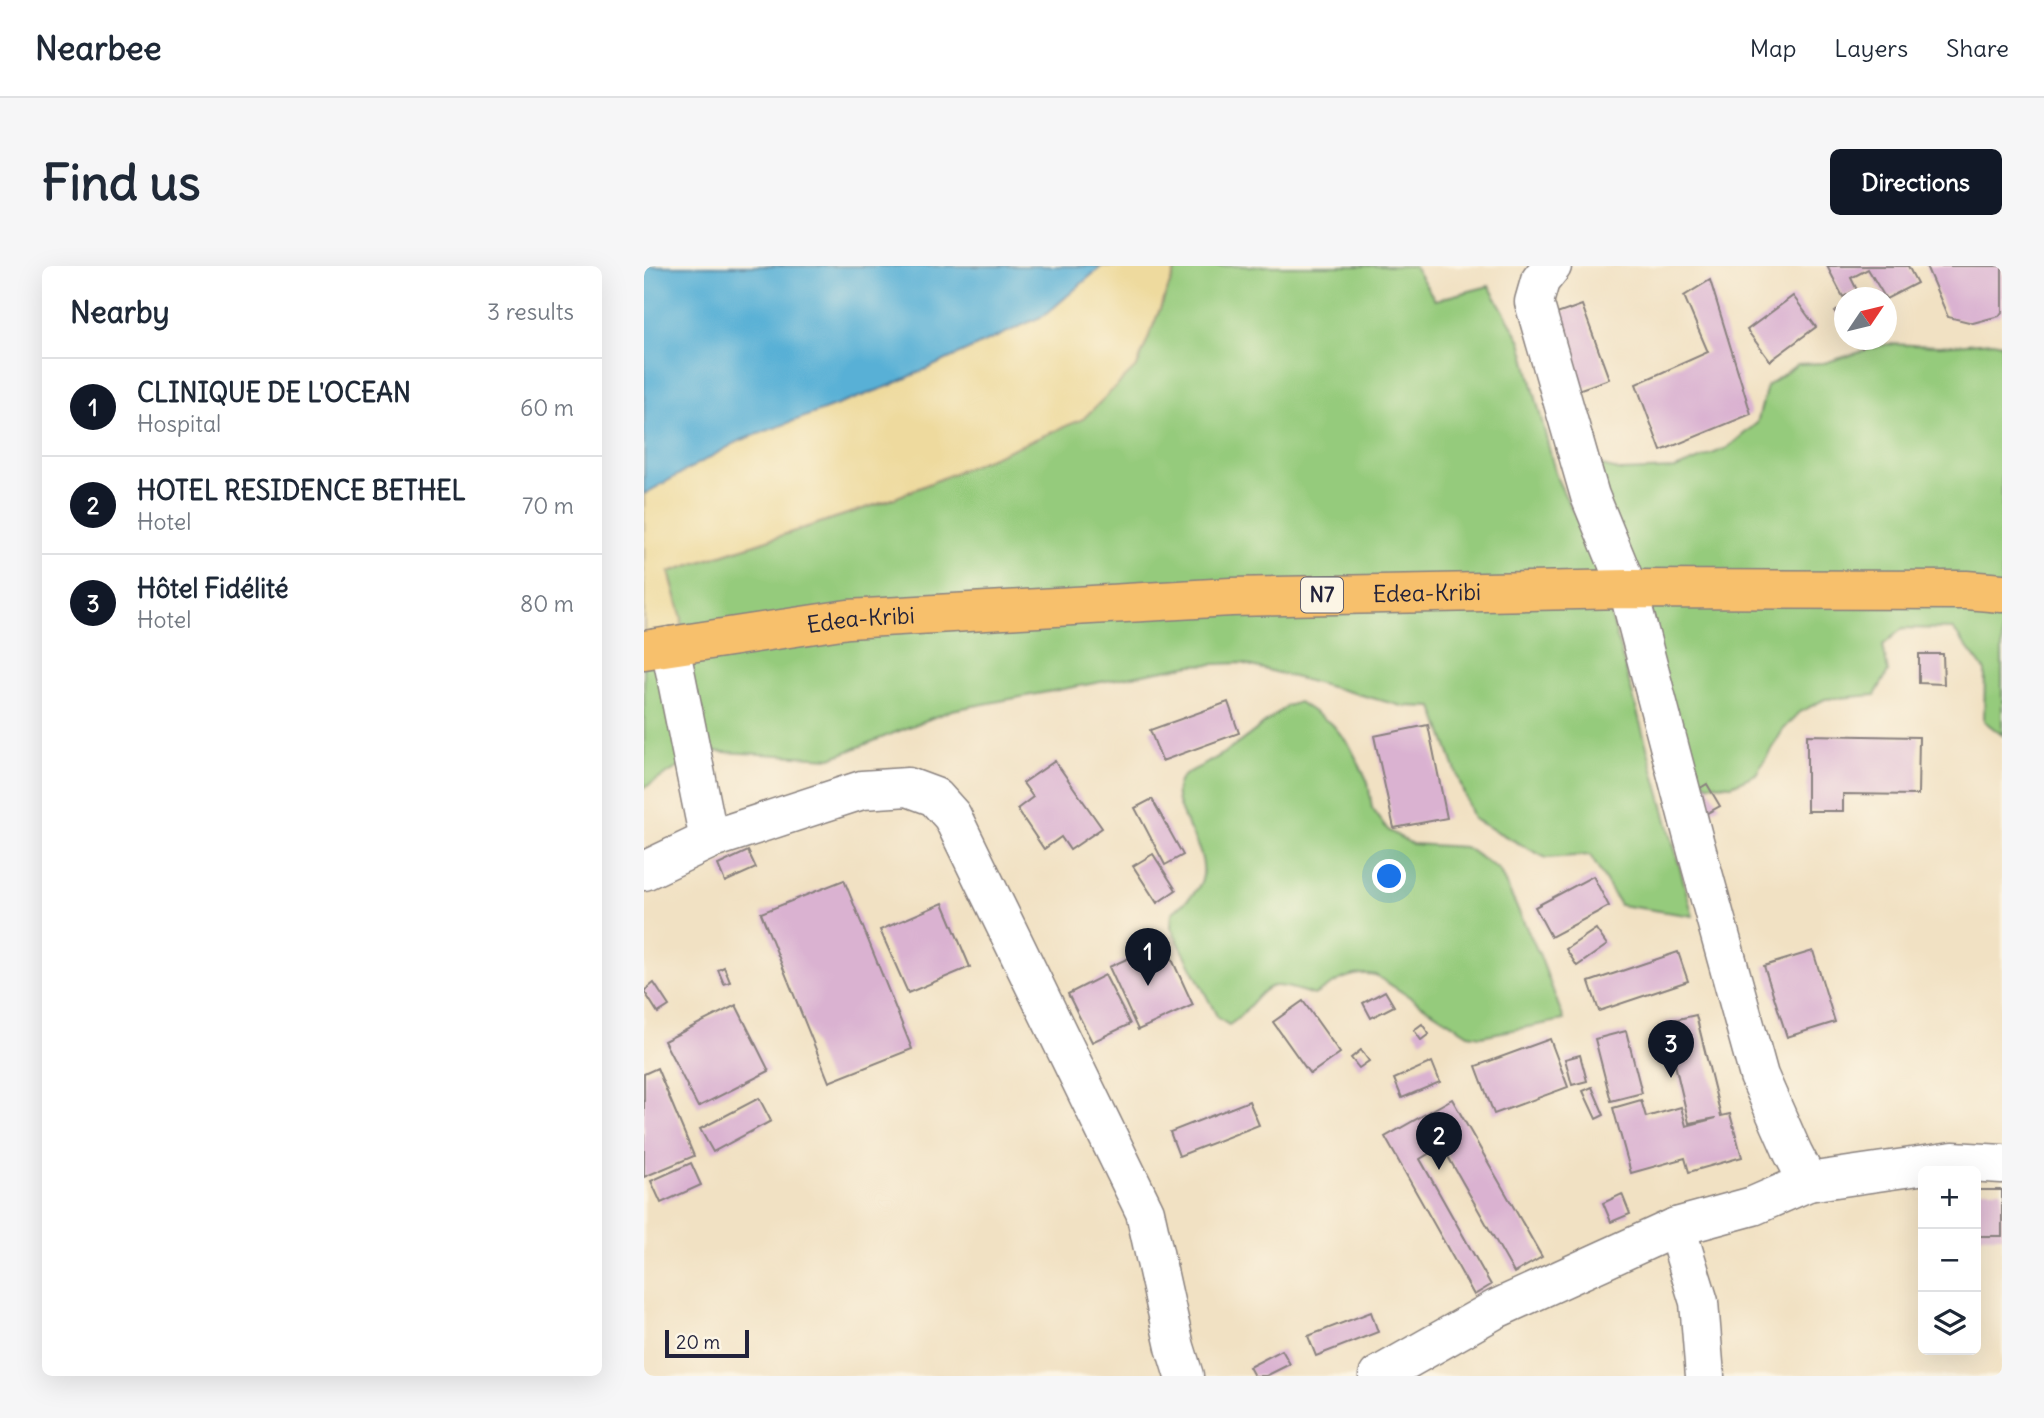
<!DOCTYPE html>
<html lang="en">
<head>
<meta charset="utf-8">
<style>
	body { margin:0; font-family:Delius,sans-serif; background:#f6f6f7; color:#1f2937 }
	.controls { position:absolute; right:21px; bottom:21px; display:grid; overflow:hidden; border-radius:10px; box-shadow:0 7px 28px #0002 }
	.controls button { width:63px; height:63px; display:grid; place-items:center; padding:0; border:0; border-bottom:2px solid #e0e1e3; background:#fff; color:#1f2937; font:35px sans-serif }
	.compass { position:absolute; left:1190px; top:21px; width:63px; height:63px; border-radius:50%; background:#fff; box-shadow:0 7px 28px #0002; rotate:55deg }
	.scale { position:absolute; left:21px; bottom:18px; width:84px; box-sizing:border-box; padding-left:7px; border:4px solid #22223b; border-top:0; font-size:19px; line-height:24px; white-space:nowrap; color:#22223b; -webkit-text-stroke:5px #fcf5e5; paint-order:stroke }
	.you { position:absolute; left:746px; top:611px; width:24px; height:24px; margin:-18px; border:5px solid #fff; border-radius:50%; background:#1a73e8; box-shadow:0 0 0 10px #1a73e833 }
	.badge { display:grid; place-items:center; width:46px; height:46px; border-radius:50%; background:#111827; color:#fff; font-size:23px; font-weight:700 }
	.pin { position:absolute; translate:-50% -58px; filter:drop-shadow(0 2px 4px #0008) }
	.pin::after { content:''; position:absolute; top:37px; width:24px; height:21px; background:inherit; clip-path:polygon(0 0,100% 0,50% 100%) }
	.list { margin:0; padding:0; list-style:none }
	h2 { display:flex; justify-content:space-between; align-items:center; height:91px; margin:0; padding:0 28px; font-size:30px }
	h2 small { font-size:23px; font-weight:400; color:#747a83 }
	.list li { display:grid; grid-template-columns:46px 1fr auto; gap:21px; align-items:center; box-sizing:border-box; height:98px; padding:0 28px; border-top:2px solid #e0e1e3 }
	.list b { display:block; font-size:26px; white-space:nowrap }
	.list p { margin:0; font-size:23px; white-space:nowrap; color:#747a83 }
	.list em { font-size:23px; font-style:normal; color:#747a83 }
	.icon { flex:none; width:38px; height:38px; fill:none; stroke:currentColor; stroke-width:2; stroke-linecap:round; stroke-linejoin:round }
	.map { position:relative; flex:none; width:1358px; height:1110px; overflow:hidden; border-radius:10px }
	header { display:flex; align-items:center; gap:42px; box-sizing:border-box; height:98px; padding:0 35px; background:#fff; border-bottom:2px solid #e0e1e3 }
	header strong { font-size:33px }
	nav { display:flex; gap:38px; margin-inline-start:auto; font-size:24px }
	.intro { display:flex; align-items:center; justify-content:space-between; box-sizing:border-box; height:168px; padding:0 42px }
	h1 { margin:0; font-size:49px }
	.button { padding:18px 32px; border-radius:10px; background:#111827; color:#fff; font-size:24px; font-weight:700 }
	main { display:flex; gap:42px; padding:0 42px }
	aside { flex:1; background:#fff; border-radius:10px; box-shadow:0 7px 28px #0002 }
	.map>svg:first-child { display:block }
</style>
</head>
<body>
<header>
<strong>Nearbee</strong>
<nav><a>Map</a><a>Layers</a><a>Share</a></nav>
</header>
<div class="intro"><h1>Find us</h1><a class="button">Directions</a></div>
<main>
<aside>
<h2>Nearby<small>3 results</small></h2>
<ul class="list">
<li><span class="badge">1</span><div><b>CLINIQUE DE L'OCEAN</b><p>Hospital</p></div><em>60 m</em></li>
<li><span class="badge">2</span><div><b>HOTEL RESIDENCE BETHEL</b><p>Hotel</p></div><em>70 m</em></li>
<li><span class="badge">3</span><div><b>Hôtel Fidélité</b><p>Hotel</p></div><em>80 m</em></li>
</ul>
</aside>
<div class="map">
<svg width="1358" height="1110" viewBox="0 0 1358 1110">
	<rect width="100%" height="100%" fill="#fcf5e5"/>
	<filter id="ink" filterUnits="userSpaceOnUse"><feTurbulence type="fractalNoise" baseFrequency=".0143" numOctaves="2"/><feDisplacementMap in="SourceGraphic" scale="14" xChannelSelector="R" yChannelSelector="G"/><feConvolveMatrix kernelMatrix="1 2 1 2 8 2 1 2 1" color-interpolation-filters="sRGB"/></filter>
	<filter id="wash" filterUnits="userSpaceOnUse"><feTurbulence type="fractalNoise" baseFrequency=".00686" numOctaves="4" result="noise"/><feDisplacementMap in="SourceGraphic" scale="28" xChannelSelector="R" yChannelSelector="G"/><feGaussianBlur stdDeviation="1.57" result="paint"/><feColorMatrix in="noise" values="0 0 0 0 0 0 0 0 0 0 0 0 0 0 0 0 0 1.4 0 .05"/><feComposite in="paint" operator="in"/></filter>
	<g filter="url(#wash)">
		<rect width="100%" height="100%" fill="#f1e1c3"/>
		<g fill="#95cb7c" stroke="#5c765c" stroke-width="2">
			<path d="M533,0H770L791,34L845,20L877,75L913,213L951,291L1049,650L976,639L946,589L902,592L829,553L789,441L758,440L597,397L547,399L308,444L187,492L61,485L0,522V384L38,353L25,306L246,234L493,100Z"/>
			<path d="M1349,76L1358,78V469L1340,455L1341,405L1309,363L1259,362L1239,379L1244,406L1231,429L1181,433L1156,446L1139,464L1112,508L1088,519L1063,518L1039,496L954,199L978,205L1031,203L1083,182L1113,157L1123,120L1154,98L1180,97L1243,78L1295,80Z"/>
			<path d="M655,436L689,459L706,480L724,516L728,542L744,564L768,578L821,581L855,604L896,690L920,754L837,770L824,768L731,709C708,704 689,717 670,729C659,726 643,719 631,720C615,721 603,749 585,759L574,752L527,662L528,647C538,638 552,628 557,616C571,584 519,540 536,514C541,506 555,502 563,497C592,482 617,459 643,440Z"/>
		</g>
		<path fill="#eeda9e" stroke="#887e6c" stroke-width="2" d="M458,0H533L493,100L439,153L246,234L25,306L38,353L33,379L0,384V228L95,175L245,120L401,49Z"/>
		<path fill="#59b0d6" stroke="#3e6988" stroke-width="2" d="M0,0H458L401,49L245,120L95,175L0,228Z"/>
		<g id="blocks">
			<g fill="#dab2d1">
				<path d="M1183,0H1264L1273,17L1242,33L1224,3L1207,12L1213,24L1199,31Z"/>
				<path d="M1282,0H1358V46L1355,50L1329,57L1304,51Z"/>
				<path d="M1066,14L1107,148L1017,185L992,118L1064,86L1040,30Z"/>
				<path d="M1149,30L1172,61L1126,95L1103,64Z"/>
				<path d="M938,39L965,113L934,124L907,50Z"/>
				<path d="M1200,39V59L1191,46Z"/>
				<path d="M1212,74H1229L1218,82Z"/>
				<path d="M1275,388H1299L1300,418L1275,417Z"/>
				<path d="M584,436L595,467L518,495L506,464Z"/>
				<path d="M784,459L803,552L750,562L730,470Z"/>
				<path d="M1163,469L1275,471L1274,529L1199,528V545H1163Z"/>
				<path d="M411,495L458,562L426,584L417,571L400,583L373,543L389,531L379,517Z"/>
				<path d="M1063,518L1076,540L1058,550L1045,529Z"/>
				<path d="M508,533L539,589L521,599L491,542Z"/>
				<path d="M104,585L112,602L81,616L74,599Z"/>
				<path d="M509,588L532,624L513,637L489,600Z"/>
				<path d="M949,610L965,640L907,671L891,641Z"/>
				<path d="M200,614L268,783L185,816L117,647Z"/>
				<path d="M299,637L326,701L264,727L236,664Z"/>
				<path d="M952,663L963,679L933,700L922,683Z"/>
				<path d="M520,676L549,739L494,764L465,701Z"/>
				<path d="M1169,685L1191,756L1143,771L1120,700Z"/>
				<path d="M1034,686L1044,715L955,745L945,716Z"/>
				<path d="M80,701L86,716L80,718L74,704Z"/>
				<path d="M461,709L486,758L448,776L424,728Z"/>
				<path d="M10,717L25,740L14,747L0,725Z"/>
				<path d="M741,725L750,740L727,752L719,737Z"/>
				<path d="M659,735L696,787L666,808L629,756Z"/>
				<path d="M92,739L125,805L54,841L20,775Z"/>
				<path d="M1052,749L1077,850L1086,848L1098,891L1045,906L1041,892L987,907L969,842L997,834L1002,851L1037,841L1042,860L1072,852L1045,857L1021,756Z"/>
				<path d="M778,758L785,768L777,774L770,764Z"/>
				<path d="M982,765L998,827L967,835L951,773Z"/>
				<path d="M906,773L924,821L850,848L832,800Z"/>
				<path d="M717,784L725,795L715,802L707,792Z"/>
				<path d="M936,789L943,815L928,819L921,793Z"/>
				<path d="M788,796L796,816L758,832L750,813Z"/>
				<path d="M13,802L50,890L0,911V808Z"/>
				<path d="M948,821L960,849L952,853L939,825Z"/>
				<path d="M115,832L127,855L69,886L56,863Z"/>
				<path d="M808,833L898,991L870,1007L798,880L776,893L847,1019L830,1029L741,871Z"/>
				<path d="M605,835L615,859L535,890L526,866Z"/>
				<path d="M47,897L57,919L17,937L7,915Z"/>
				<rect x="1332" y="924" width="26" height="46"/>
				<path d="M978,928L986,948L967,956L959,937Z"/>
				<path d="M727,1046L734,1066L672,1090L664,1070Z"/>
				<path d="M638,1084L646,1098L622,1110H610L605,1101Z"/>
			</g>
		</g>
	</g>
	<g filter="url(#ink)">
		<use href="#blocks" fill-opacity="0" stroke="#8a827f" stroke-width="2"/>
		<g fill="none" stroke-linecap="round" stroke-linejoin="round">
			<g stroke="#8a827f" stroke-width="41">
				<g id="minor">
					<path d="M908,0L896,15L890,36L946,230L984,323L1049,571L1115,810L1149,887L1164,916L1309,895L1358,898"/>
					<path d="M26,380L65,574L218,524L264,521L291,531L308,550L501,946L531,1081L540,1110"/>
					<path d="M0,605L65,574"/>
					<path d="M1032,961L1055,1036L1061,1110"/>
					<path d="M734,1110L852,1043L1032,961L1109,940L1164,916"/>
				</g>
			</g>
			<g stroke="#8a827f" stroke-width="41">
				<g id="highway">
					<path id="s1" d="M0,384L204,353L587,331L984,323L1322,324L1358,327"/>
				</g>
			</g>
			<use href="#minor" stroke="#fff" stroke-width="38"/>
			<use href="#highway" stroke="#f7c06c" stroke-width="38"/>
		</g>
	</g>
	<g text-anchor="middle" stroke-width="6" stroke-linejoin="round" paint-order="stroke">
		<rect fill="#fcf5e5" stroke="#63616e" stroke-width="2" x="657" y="311.5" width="42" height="35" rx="5"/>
		<g font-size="21" font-weight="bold" fill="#22223b">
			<text x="678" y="336">N7</text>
		</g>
		<g font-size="23" fill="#22223b" stroke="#fcf5e5">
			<text dy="8" stroke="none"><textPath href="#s1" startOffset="786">Edea-Kribi</textPath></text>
			<text dy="8" stroke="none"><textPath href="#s1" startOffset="219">Edea-Kribi</textPath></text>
		</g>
	</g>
</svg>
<div class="controls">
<button>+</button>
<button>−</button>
<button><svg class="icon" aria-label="layers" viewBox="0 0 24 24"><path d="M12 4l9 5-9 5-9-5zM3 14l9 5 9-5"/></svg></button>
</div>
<svg class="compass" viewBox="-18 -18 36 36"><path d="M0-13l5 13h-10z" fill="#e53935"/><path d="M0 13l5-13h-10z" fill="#747a83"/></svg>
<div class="scale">20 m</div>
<div class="you"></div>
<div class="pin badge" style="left:504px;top:720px">1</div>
<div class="pin badge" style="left:795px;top:904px">2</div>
<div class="pin badge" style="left:1027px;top:812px">3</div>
</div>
</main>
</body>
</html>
